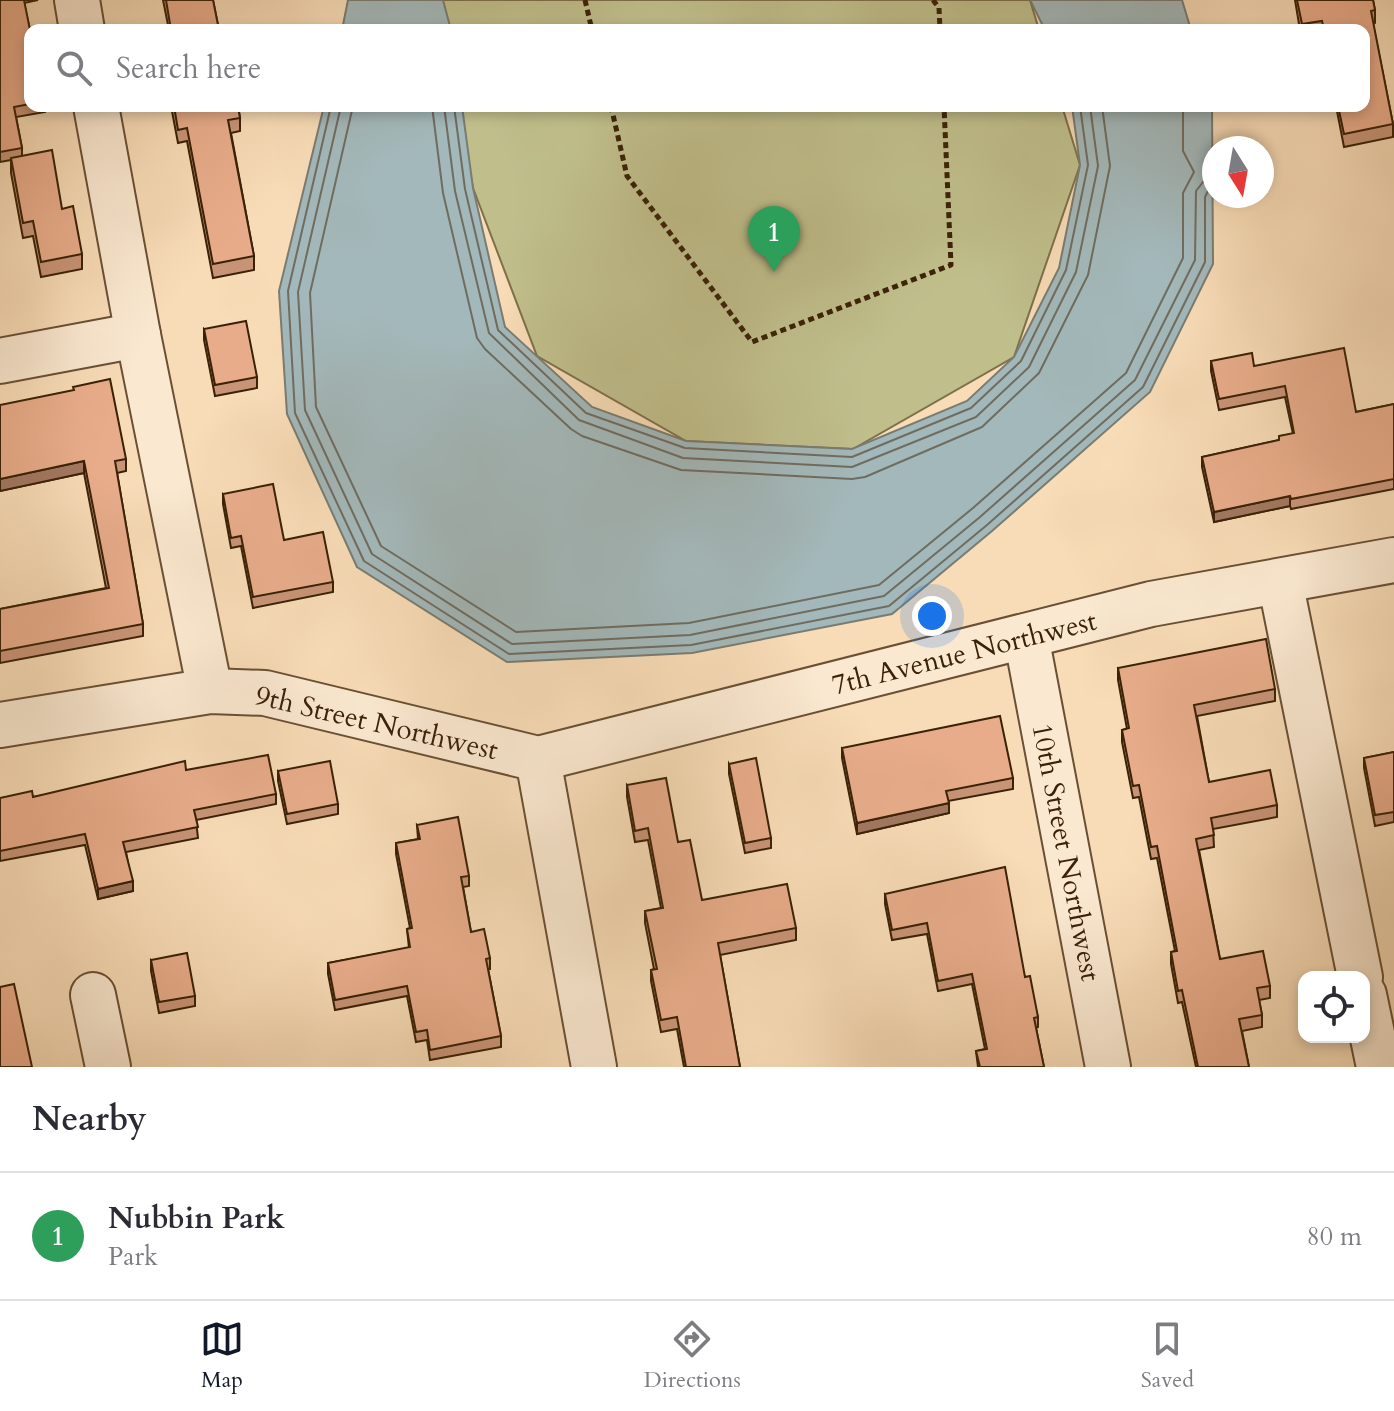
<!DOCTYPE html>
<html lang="en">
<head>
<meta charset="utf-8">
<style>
	body { margin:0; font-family:Cardo,serif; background:#f2f2f3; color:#2b2b33 }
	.controls { position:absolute; right:24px; bottom:24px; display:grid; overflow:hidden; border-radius:16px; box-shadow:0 4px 12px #0003 }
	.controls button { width:72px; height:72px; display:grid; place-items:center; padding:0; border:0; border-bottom:2px solid #e1e1e2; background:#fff; color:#2b2b33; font:40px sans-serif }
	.compass { position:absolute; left:1202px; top:136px; width:72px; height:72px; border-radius:50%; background:#fff; box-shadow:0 4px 12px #0003; rotate:169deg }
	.you { position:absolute; left:932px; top:616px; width:28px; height:28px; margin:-20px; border:6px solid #fff; border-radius:50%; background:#1a73e8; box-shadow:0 0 0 12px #1a73e833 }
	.badge { display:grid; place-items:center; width:52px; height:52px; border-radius:50%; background:#111827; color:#fff; font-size:26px; font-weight:700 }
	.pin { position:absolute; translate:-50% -66px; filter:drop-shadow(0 2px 4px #0008) }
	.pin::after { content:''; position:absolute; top:42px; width:28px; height:24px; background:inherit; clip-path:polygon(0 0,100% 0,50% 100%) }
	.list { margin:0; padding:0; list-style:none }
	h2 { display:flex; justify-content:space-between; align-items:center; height:104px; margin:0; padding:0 32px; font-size:34px }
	h2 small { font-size:26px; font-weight:400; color:#7c7c81 }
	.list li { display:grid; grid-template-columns:52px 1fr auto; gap:24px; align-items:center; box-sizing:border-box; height:128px; padding:0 32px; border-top:2px solid #e1e1e2 }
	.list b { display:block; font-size:30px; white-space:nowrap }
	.list p { margin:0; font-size:26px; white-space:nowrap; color:#7c7c81 }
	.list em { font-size:26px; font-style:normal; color:#7c7c81 }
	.icon { flex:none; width:44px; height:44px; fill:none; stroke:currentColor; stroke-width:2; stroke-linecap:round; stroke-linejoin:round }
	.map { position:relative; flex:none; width:1394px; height:1067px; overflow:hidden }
	.search { position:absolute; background:#fff; box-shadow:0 4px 12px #0003; left:24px; right:24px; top:24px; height:88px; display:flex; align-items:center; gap:20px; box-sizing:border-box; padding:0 28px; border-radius:16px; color:#7c7c81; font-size:30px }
	.sheet { height:232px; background:#fff }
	nav { display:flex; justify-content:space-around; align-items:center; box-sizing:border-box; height:112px; border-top:2px solid #e1e1e2; background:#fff; font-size:22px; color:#7c7c81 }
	nav a { display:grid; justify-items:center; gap:4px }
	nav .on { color:#111827 }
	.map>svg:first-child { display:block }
</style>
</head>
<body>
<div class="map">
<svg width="1394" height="1067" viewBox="0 0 1394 1067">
	<rect width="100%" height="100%" fill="#f8dcb7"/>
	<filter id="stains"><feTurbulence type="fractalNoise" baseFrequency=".0025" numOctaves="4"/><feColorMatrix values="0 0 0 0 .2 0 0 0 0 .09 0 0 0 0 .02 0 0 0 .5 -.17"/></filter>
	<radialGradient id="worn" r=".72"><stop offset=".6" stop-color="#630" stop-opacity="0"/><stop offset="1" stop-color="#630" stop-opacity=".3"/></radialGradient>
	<g fill="#c0bf8c" stroke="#7e704a" stroke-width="2">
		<path d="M437,0H1030L1039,30H443Z"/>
		<path d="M457,106H1062L1080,165L1014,357L853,449L686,441L537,356L473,188Z"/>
	</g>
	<g fill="#a3b8ba" stroke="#797c72" stroke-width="2">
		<path d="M348,0H443L451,30H342Z"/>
		<path d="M1030,0H1182L1191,30H1045Z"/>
		<path d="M324,106H462L473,188L505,327L592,407L686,441L852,449L967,401L1014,357L1059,268L1080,165L1072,106H1212L1213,264L1150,392L992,531L892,614L692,653L507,662L357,567L287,414L279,291Z"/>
	</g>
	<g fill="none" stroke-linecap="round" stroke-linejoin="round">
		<g stroke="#6f6c60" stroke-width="2">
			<path d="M331,106L288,291L295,413L364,561L509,654L691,645L889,606L987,525L1143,387L1205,262V197L1208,191L1214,188"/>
			<path d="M341,106L298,292L305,410L372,554L512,644L690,635L884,596L980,517L1135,380L1195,260L1196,191L1203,182L1214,178"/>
			<path d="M353,106L310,293L316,407L381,546L516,632L689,623L879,585L973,508L1126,373L1183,258V193L1194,172L1183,151V106"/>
			<path d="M432,106L443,193L477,338L485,349L571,429L582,436L681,470L852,479L865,477L982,427L1039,373L1088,275L1110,166L1102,106"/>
			<path d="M444,106L455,191L489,333L579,420L683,458L852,467L976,417L1029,367L1076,272L1098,166L1090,106"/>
			<path d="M454,106L465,189L498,330L586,413L685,448L852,457L971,408L1021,361L1066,270L1088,165L1080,106"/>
		</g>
		<g stroke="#6a5033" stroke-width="48">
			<g id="minor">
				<path d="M77,0L82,30"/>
				<path d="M96,106L138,335L210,691"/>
				<path d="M0,361L138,335"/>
				<path d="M1280,581L1360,977"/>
				<path d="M1026,636L1108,1067"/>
				<path d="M0,725L210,691L265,693L538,759L1151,604L1394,560"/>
				<path d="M538,759L594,1067"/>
				<path d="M93,995L108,1067"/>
				<path d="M1364,995L1379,1067"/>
			</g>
		</g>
		<g stroke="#3b2107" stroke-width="5" stroke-dasharray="6 4" stroke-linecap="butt">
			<path d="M585,0L592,30"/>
			<path d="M933,0L939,8L940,30"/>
			<path d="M611,106L627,176L752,342L951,265L944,106"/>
		</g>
		<use href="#minor" stroke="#fae8d0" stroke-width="44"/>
	</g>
	<g fill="#c89477" stroke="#3b2107" stroke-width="2">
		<path d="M0,0H38L24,3L30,30V106H45V112L16,117L22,148V156L62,209L82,254V269L41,277L33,236L23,238L11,173V160L0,162Z"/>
		<path d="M163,0H213L219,30H169Z"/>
		<path d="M1295,0H1373L1375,10V23L1373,24L1393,124V137L1344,147L1336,106H1364V30H1300Z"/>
		<path d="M171,106H238L240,118V131L231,133L254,256V270L213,278L187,141L178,143Z"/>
		<path d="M204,329L257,377V388L215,396L204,340Z"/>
		<path d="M1211,361L1254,366L1356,412L1394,404V489L1291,509L1290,506L1214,522L1202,467V457L1279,440V436L1293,434L1285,397L1219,410L1211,371Z"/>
		<path d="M0,405L126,459V471L117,473L143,624V636L0,663V609L106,588L84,473L0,491Z"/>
		<path d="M223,494L284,540L333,582V592L253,608L241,546L231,548L223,504Z"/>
		<path d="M1118,668L1275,689V701L1197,716L1209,782L1277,805V817L1213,829L1214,847L1199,850L1220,959L1270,986V998L1259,1000L1262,1015V1027L1242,1031L1249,1067H1196L1182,1002L1178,1003L1171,964V952L1175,951L1157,858L1151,859L1139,797L1133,798L1122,742V730L1127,729L1118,680Z"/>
		<path d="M842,748L1013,778V789L948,801L949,813L857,834L842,758Z"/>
		<path d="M1394,752V822L1375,826L1364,768V758Z"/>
		<path d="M729,764L771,838V848L745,853L729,774Z"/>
		<path d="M186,770L276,794V804L196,820L198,838L126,852L133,891L98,899L85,845L0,861V798L33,797Z"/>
		<path d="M278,771L338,804V814L287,824L278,781Z"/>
		<path d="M627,785L678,842L702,900L796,928V940L720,955L740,1067H684L677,1029L661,1032L651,981V970L654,969L645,923V911L661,908L648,840L635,842L627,797Z"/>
		<path d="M417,825L469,876V886L463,887L471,932L490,958V969H488L501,1036V1047L430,1060L427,1040L416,1042L407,996L335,1010L328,974V963L409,948L407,929L410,928L396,854V843L418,839Z"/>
		<path d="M885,894L1025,977L1038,1017V1027L1036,1028L1044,1067H978L976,1051L985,1049L972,984L938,991L927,934L892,940L885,904Z"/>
		<path d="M151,960L195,996V1006L159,1013L151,971Z"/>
	</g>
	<g fill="#a27861" stroke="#3b2107" stroke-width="2">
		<path d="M84,461V473L0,491V479Z"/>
		<path d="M1290,496V506L1214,522V512Z"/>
		<path d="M949,803V813L857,834V823Z"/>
		<path d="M133,881V891L98,899V889Z"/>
	</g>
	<g fill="#e8ac8a" stroke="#3b2107" stroke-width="2">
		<path d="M0,0H24L30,30V104L14,107L22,148L0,152Z"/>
		<path d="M166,0H213L219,30H171Z"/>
		<path d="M1297,0H1373L1375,10L1371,11L1393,124L1344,134L1338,106H1364V30H1324L1322,21L1302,24Z"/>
		<path d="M174,106H238L240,118L228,120L254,256L213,264L187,128L178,130Z"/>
		<path d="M52,150L62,209L73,206L82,254L41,262L33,221L23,223L11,158Z"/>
		<path d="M246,321L257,377L215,385L204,329Z"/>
		<path d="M1344,348L1356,412L1394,404V479L1291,499L1290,496L1214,512L1202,457L1279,440V436L1294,433L1285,386L1219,399L1211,361L1252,353L1254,366Z"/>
		<path d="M110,379L126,459L115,461L143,624L0,651V609L109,588L84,461L0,479V405L74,390L73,387Z"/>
		<path d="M273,484L284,540L323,532L333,582L253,597L241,536L231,538L223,494Z"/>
		<path d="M1266,639L1275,689L1194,705L1209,782L1270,770L1277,805L1211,818L1214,835L1196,839L1220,959L1263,951L1270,986L1257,988L1262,1015L1239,1019L1249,1067H1198L1182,990L1178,991L1171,952L1177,951L1157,846L1151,847L1139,785L1133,786L1122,730L1129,728L1118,668Z"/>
		<path d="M1000,716L1013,778L946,791L949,803L857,823L842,748Z"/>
		<path d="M1394,752V812L1375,815L1364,758Z"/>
		<path d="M268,755L276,794L194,810L198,827L123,842L133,881L98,889L85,834L0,851V798L32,791L33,797L185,761L186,770Z"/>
		<path d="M756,758L771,838L745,843L729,764Z"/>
		<path d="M330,761L338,804L287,814L278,771Z"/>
		<path d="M666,778L678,842L690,840L702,900L787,884L796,928L718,943L740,1067H686L677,1017L661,1020L651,970L657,969L645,911L663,908L648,828L635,831L627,785Z"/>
		<path d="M458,817L469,876L461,877L471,932L484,929L490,958L486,959L501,1036L430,1050L427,1030L416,1032L407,986L335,1000L328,963L410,947L407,929L412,928L396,843L420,839L417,825Z"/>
		<path d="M1005,867L1025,977L1030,976L1038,1017L1034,1018L1044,1067H980L976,1051L987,1049L972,974L938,981L927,923L892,930L885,894Z"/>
		<path d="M187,953L195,996L159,1002L151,960Z"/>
		<path d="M14,984L32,1067H0V987Z"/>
	</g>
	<g text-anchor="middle" stroke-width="6" stroke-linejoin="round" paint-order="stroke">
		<g font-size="28" fill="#3b2107" stroke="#fae8d0">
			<text transform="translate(964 652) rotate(-14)" y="10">7th Avenue Northwest</text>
			<text transform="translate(377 722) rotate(13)" y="10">9th Street Northwest</text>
			<text transform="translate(1067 852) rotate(79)" y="10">10th Street Northwest</text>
		</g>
	</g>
	<rect width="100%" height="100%" filter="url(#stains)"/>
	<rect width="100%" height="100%" fill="url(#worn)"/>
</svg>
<div class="controls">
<button><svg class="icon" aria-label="locate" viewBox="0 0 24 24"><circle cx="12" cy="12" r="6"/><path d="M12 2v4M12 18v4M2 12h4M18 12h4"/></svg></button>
</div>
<svg class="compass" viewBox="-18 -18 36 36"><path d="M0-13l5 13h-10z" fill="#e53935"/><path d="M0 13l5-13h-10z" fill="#7c7c81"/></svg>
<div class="you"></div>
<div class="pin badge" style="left:774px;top:272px;background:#2e9e5b">1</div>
<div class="search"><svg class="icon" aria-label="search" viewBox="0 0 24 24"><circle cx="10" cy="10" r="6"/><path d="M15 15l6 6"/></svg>Search here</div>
</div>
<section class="sheet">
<h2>Nearby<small></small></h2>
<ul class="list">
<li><span class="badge" style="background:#2e9e5b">1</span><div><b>Nubbin Park</b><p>Park</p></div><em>80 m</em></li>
</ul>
</section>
<nav>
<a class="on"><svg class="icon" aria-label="map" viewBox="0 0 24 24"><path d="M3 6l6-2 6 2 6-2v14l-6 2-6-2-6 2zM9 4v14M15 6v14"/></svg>Map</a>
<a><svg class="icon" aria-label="directions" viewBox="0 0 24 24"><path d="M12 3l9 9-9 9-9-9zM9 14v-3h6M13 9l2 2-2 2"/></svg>Directions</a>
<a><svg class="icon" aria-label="saved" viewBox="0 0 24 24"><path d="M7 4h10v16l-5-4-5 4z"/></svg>Saved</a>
</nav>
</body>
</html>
